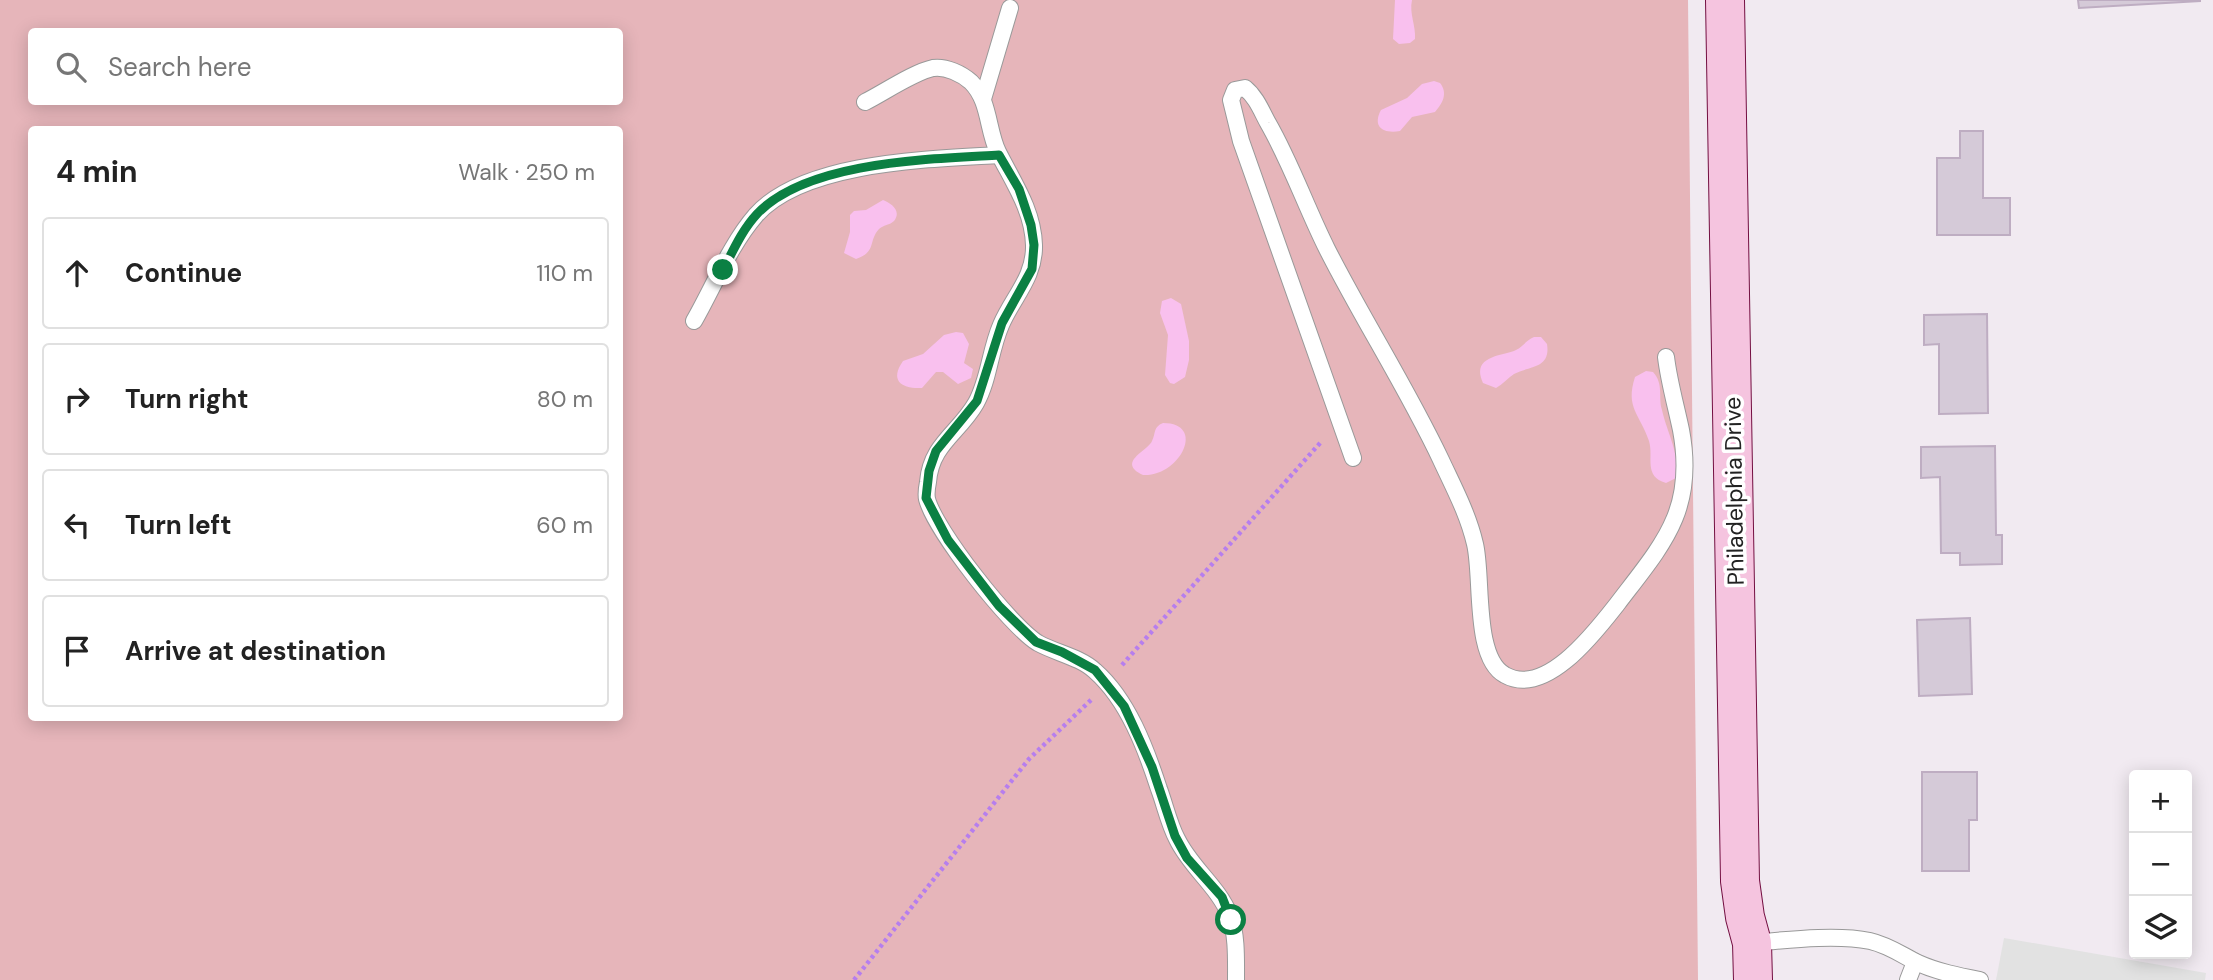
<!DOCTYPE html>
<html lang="en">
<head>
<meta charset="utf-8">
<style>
	body { margin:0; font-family:"DM Sans",sans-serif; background:#f6f6f6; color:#222 }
	.controls { position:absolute; right:21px; bottom:21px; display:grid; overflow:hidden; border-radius:7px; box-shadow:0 4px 18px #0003 }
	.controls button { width:63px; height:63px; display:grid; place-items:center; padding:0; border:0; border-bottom:2px solid #e0e0e0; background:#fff; color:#222; font:35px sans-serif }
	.stop { position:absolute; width:21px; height:21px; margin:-16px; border:5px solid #0b8043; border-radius:50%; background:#fff }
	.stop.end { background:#0b8043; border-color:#fff; box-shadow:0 2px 7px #0008 }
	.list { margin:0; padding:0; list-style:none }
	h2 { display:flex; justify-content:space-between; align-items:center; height:91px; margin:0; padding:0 28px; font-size:30px }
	h2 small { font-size:23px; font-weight:400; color:#767676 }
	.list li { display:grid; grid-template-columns:46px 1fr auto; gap:21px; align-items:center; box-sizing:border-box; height:112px; margin:0 14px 14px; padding:0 14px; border:2px solid #e0e0e0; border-radius:7px }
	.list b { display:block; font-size:26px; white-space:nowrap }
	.list em { font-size:23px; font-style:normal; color:#767676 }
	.icon { flex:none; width:38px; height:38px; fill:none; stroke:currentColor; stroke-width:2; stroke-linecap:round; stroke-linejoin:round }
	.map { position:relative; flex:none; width:2213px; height:980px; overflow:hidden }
	.search { position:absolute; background:#fff; box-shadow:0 4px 18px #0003; left:28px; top:28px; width:595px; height:77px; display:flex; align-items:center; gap:18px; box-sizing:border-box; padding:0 24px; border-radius:7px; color:#767676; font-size:26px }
	.panel { position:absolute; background:#fff; box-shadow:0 4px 18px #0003; left:28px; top:126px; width:595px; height:595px; border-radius:7px }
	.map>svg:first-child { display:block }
</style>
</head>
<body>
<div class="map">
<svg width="2213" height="980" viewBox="0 0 2213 980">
	<rect width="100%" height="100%" fill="#f1eaf1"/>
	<path fill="#e6b5ba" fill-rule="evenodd" d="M0,0H1688L1698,980H0ZM32,32H620V102H32ZM32,130H620V718H32Z"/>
	<g fill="#f9c0ee">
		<path d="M1395,0H1412C1409,14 1416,25 1415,39L1410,43L1399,44L1393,39Z"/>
		<path d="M1434,81L1440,83C1448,93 1443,103 1435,112L1412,117L1400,131C1383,134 1372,127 1381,110L1407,98L1422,84Z"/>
		<path d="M883,200C891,203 902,211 894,221C890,225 883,225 879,229C868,241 877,252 856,259L844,253L850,232V215L854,211L866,210Z"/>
		<path d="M1171,298L1181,304L1189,341V360L1185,377L1174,384L1170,383L1165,375L1168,335L1160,313L1162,301Z"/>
		<path d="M956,332L963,333L969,344L964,363L973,369L971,378L958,384L943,372H936L922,388C902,389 889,381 903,361L923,354L944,335Z"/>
		<path d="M1534,337H1541L1547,344C1551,369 1529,366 1514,374C1508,378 1503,384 1496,388L1483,383C1470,355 1504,356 1516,350C1523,347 1526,340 1534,337Z"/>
		<path d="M1646,371L1653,372C1664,384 1658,397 1662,410C1667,433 1680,453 1676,478L1666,483C1643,476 1654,458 1649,441C1640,414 1625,408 1635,377Z"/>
		<path d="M1163,423C1207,423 1180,477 1143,475C1116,462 1148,451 1152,441C1156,433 1153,427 1163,423Z"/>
	</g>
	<path fill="#e2e2e2" d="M2004,938L2206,973L2205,980H1996Z"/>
	<g fill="#d5cad8" stroke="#beadc2" stroke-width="2">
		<path d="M2078,0H2200V1L2079,8Z"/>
		<path d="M1960,131H1983V198H2010V235H1937V158H1960Z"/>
		<path d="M1987,314L1988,413L1939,414V344L1924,345V315Z"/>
		<path d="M1995,446L1996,535H2002V564L1960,565V553H1941L1940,477L1921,478V447Z"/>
		<path d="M1970,618L1972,694L1919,696L1917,620Z"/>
		<path d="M1922,772H1977V820H1969V871H1922Z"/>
	</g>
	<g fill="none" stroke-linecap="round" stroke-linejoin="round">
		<g stroke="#999" stroke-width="18">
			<g id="lane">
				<path d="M983,99L1010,8"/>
				<path d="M865,102C883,93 914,72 933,68C946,66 962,74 971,82C990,101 987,129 998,152C1013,182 1033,210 1034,245C1035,277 1013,297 1001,325C990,350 989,380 976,403C959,433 931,444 928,482C927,487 926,494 927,499C935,530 1010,626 1038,643C1056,653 1080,657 1095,671C1128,700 1146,749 1159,789C1165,805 1169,824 1177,839C1191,868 1218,886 1230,916C1237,935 1236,960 1236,980"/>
				<path d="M694,321C714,286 730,245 756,215C804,161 932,159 999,155"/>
				<path d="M1353,458L1241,141L1231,100L1235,90L1245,88C1256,97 1261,110 1268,123C1291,163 1306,207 1327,249C1363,320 1407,388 1441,460C1454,488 1468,514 1475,544C1483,577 1473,658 1505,675C1546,698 1596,631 1618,603C1663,544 1696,510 1681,430C1676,406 1669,382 1666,357"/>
				<path d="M1752,943C1786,940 1836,934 1870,941C1888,945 1902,955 1918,963C1938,972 1959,976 1980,980"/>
				<path d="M1908,980L1915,962"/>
			</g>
		</g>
		<g stroke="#730f41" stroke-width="40">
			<path id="secondary" d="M1725,0L1740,881L1745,917L1752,943L1753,980"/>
		</g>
		<g stroke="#b67eee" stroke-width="4.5" stroke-dasharray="3.5 3.5" stroke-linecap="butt">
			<path d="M1122,665L1321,442"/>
			<path d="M854,980L1029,759L1091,700"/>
		</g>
		<use href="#lane" stroke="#fff" stroke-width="16"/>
		<use href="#secondary" stroke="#f5c4df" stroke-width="38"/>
	</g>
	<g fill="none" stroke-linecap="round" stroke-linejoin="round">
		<path stroke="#0b8043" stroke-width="9" d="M723,270C733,251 742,230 757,214C807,161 930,159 999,155L1019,189L1031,225L1034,245L1032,269L1002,323L977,401L936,451L929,471L926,498L948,540L999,606L1036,642L1062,652L1095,670L1124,706L1152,767L1175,836L1187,858L1222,897L1231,920"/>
	</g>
	<g text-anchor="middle" stroke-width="7" stroke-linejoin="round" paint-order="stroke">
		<g font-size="23" fill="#222" stroke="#fff">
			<text transform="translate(1734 491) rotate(-91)" y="8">Philadelphia Drive</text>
		</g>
	</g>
</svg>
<div class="controls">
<button>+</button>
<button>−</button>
<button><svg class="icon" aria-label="layers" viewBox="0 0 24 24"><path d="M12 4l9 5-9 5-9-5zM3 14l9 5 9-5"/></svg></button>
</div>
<div class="stop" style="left:1231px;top:920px"></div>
<div class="stop end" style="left:723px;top:270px"></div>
<div class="search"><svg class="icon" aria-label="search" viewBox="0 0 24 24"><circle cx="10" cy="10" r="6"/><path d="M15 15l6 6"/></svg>Search here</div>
<section class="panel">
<h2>4 min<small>Walk · 250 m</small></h2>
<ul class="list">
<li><svg class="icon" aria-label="ahead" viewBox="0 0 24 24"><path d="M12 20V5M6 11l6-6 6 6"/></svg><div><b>Continue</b></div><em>110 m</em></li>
<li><svg class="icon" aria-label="right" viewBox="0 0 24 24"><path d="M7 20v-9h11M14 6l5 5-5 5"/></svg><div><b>Turn right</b></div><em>80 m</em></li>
<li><svg class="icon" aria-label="left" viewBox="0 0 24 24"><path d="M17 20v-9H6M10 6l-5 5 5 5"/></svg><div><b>Turn left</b></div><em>60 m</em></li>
<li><svg class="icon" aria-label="arrive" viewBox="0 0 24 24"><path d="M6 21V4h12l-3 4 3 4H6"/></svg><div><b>Arrive at destination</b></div></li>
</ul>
</section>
</div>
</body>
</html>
